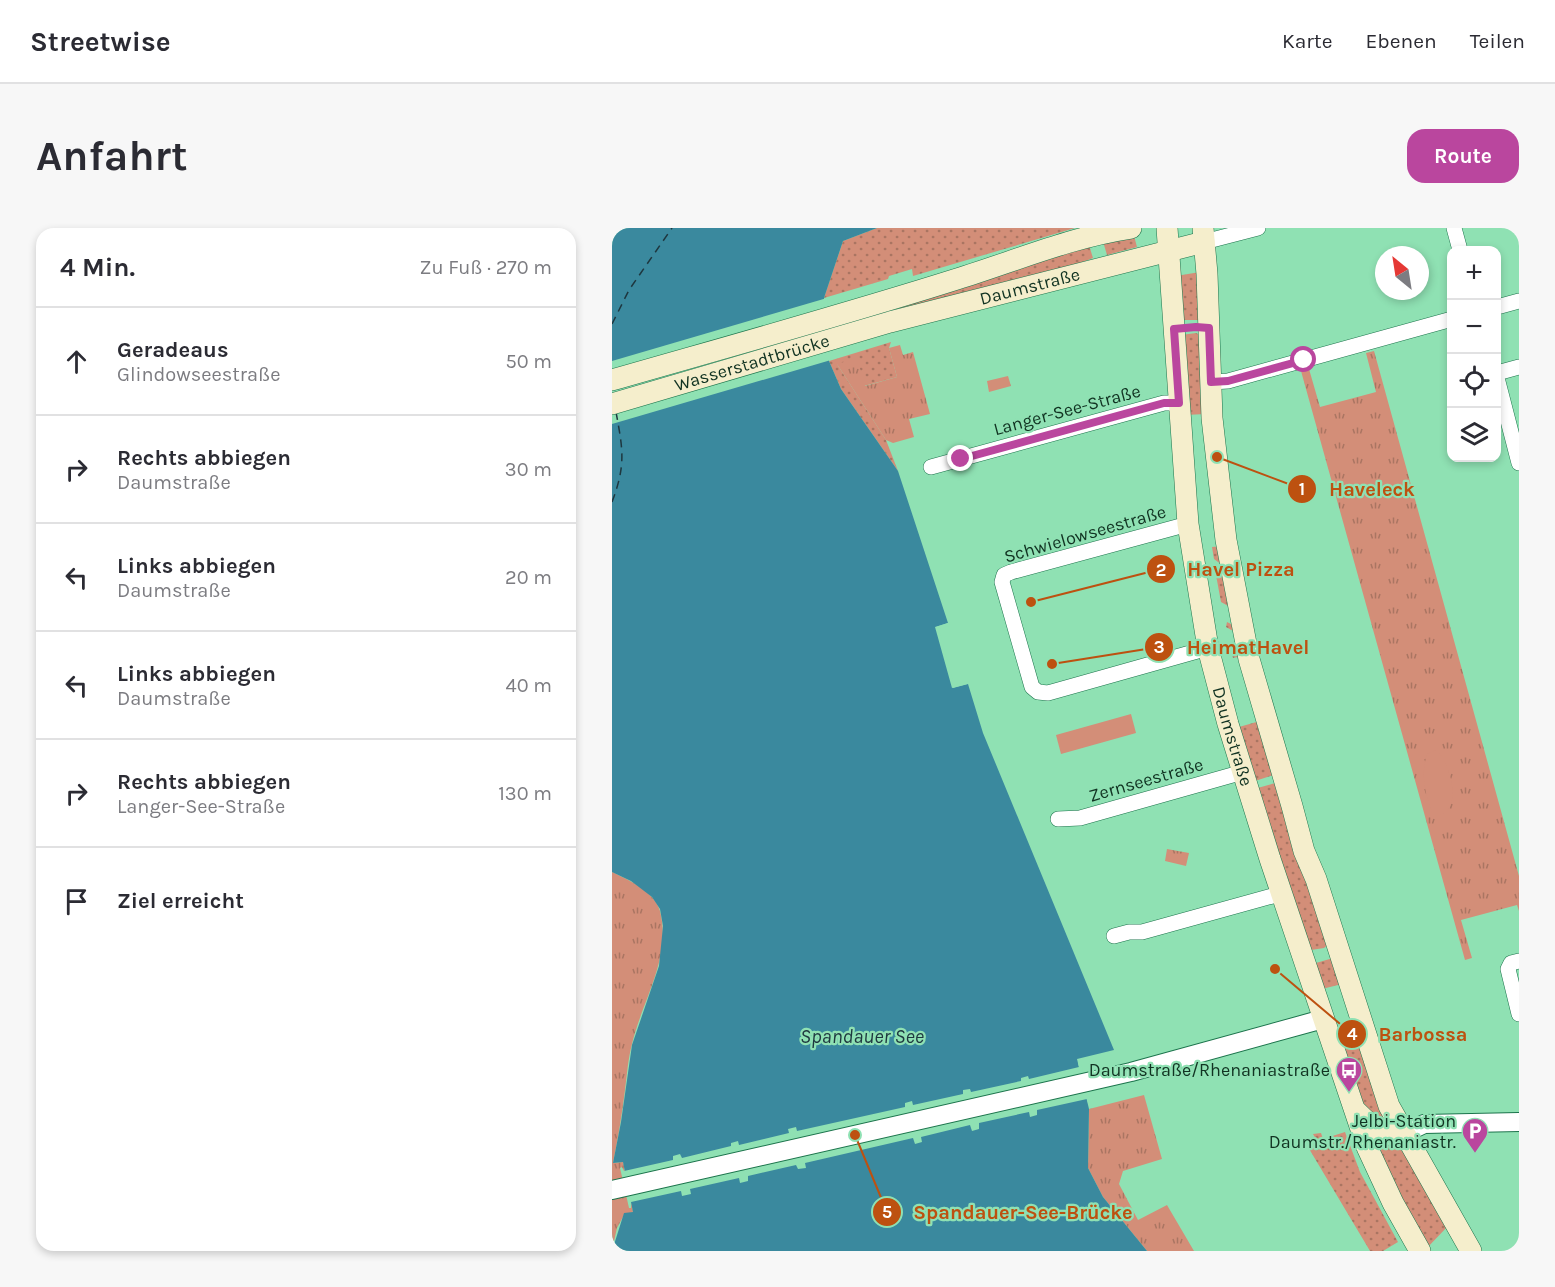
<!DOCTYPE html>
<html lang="de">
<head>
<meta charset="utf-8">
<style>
	body { margin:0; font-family:Karla,sans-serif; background:#f7f7f7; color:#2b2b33 }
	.controls { position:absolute; right:18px; top:18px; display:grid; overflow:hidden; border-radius:12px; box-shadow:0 3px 9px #0003 }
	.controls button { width:54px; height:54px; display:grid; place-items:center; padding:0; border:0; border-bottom:2px solid #e1e1e2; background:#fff; color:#2b2b33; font:30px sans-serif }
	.compass { position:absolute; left:763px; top:18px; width:54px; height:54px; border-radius:50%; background:#fff; box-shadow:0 3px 9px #0003; rotate:330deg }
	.stop { position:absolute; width:18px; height:18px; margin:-14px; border:4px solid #ba469e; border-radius:50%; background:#fff }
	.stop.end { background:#ba469e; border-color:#fff; box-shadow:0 2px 6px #0008 }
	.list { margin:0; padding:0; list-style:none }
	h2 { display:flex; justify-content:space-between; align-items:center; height:78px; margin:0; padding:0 24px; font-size:26px }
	h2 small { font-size:20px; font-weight:400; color:#7c7c81 }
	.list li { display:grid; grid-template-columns:39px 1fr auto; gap:18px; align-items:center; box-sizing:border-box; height:108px; padding:0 24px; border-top:2px solid #e1e1e2 }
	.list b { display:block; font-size:22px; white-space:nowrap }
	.list p { margin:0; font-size:20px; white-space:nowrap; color:#7c7c81 }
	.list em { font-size:20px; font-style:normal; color:#7c7c81 }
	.icon { flex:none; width:33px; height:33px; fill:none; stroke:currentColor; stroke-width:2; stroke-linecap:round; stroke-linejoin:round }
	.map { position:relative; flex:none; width:907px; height:1023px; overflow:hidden; border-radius:18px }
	header { display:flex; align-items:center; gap:36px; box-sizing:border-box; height:84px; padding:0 30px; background:#fff; border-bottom:2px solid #e1e1e2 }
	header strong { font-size:28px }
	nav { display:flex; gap:33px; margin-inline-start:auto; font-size:21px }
	.intro { display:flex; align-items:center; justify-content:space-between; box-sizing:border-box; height:144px; padding:0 36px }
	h1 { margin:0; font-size:42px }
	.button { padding:15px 27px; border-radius:18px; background:#ba469e; color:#fff; font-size:21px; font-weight:700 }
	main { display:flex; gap:36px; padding:0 36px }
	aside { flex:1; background:#fff; border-radius:18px; box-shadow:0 3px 9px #0003 }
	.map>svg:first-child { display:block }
</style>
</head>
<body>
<header>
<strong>Streetwise</strong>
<nav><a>Karte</a><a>Ebenen</a><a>Teilen</a></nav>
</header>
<div class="intro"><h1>Anfahrt</h1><a class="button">Route</a></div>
<main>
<aside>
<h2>4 Min.<small>Zu Fuß · 270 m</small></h2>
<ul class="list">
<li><svg class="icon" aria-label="ahead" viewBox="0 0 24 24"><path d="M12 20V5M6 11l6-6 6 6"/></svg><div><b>Geradeaus</b><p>Glindowseestraße</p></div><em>50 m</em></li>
<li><svg class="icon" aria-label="right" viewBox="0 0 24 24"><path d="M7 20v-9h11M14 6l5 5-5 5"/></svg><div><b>Rechts abbiegen</b><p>Daumstraße</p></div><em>30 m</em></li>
<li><svg class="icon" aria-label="left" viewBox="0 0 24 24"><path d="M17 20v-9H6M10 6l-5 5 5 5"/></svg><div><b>Links abbiegen</b><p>Daumstraße</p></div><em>20 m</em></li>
<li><svg class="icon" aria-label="left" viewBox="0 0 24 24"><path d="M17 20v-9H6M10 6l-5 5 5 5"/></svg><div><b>Links abbiegen</b><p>Daumstraße</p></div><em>40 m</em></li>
<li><svg class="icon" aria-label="right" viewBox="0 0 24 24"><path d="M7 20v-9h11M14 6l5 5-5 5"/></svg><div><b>Rechts abbiegen</b><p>Langer-See-Straße</p></div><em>130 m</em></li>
<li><svg class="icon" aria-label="arrive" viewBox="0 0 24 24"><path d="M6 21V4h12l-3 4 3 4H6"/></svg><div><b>Ziel erreicht</b></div></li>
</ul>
</aside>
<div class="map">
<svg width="907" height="1023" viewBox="0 0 907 1023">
	<defs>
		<pattern id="grass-dots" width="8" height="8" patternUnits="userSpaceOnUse" patternTransform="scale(1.5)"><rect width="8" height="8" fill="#d38e78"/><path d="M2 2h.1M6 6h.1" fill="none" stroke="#aa7562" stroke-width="1.8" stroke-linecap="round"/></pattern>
		<pattern id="park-tufts" width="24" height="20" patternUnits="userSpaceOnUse" patternTransform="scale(1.5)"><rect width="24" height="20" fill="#d38e78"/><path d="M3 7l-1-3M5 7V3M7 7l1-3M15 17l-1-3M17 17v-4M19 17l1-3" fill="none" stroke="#aa7562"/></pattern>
	</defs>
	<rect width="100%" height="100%" fill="#8fe1b3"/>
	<g fill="url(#grass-dots)">
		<path d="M265,0H463L301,48L300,41L277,48L276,51L212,70L231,13Z"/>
		<path d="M521,4L525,19L495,27L490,10Z"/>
		<path d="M477,17L481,30L442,45L288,85V71Z"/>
		<path d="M588,44L589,92H569L564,48Z"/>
		<path d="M584,105L590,108L594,186L573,187L569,107Z"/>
		<path d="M279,114L277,120L285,149L252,158L225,136L274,212L286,243L229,161L217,133Z"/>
		<path d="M610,318L630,428L621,430L619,421L622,420L626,422L623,404L614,399L615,394L621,397L618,379L609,374L604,347L607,346L612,349L610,337L602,331L600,319Z"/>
		<path d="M648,493L665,546L640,554L627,499Z"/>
		<path d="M667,554L718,715L712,720L699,722L642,561Z"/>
		<path d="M721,730L730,756L710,761L704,735Z"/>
		<path d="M748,812L777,896L756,890L728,818Z"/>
		<path d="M756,903L782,917L791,918L837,997L814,1021Z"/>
		<path d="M733,904L748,944L786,1014L771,1023H758L696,919L705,913L701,906L709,905L711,911Z"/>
	</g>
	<g fill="url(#park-tufts)">
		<path d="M288,117L291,127L301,124L318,186L297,191L302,209L281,215L274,212L225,136L245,130L253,158L285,149L277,120Z"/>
		<path d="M762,123L907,648V683L905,677L849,692L860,730L853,732L689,143L697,141L708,179L764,164L754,125Z"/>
		<path d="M396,148L399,158L377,164L375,153Z"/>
		<path d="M555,621L577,625L574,638L553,633Z"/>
		<path d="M0,644C17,652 43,664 48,683C60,730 30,773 20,816C16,831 15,847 13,862C10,886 6,911 1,935L11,934L21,984L12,987L5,1000L0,1022Z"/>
		<path d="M532,867L550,931L511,943L507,956L526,992L555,977L582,1023H535L491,969L476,940L477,881Z"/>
	</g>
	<g fill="#d38e78">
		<path d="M519,486L524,505L449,526L444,507Z"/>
		<path d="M824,522C838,533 851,581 828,587L819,581C812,563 809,545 815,526Z"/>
	</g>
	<path fill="#3a899e" d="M0,0H265L231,13L212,70L217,133L229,161L286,243L336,395L324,399L341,460L356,456L371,505L502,822L465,831L477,881L476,940L491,969L535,1023H0L12,985L21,984L11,934L1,935L9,894L20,817L47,738L51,698L48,681L40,669L19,653L0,644Z"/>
	<g fill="#8fe1b3">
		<path d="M215,70L219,132L0,196V133Z"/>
		<path d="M339,394L337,398L327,401L342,457L356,453L359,455L340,460L323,399Z"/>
		<path d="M466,835H469L479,875H476L475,871L425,882V887L418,889L417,884L367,895V901L360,903L358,897L309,909L310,914L303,916L301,910L193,935L194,940L186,941L184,937L136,948V953L128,955L127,950L78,961L79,966L70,968L69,963L19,974V980H17L8,940L10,939L12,943L61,932V928L68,926L70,930L119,918V915L126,913L127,917L177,905L176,901L184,899L185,903L293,879V875L300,873L301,877L351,866V862L358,861L359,864L409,853V850L416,848L417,851L467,839Z"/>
	</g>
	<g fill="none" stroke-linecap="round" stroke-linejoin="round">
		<g stroke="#1e373f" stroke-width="1.5" stroke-dasharray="8 6" stroke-linecap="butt">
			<path d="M0,96L17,62L60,0"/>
			<path d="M0,274C14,237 11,222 4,184"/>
		</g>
		<g stroke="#1c744c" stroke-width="16">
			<g id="minor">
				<path d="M842,0L848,22"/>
				<path d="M592,14L646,0"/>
				<path d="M885,79L907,73"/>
				<path d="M885,145L907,139"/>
				<path d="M885,150L907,235"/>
				<path d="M599,154L616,153L840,91"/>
				<path d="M319,239L552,175H567"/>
				<path d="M576,296L399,344L392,347L390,354L420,459L426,464L436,465L596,420"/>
				<path d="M446,591L468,590L631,544"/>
				<path d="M502,708L517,704H530L671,665"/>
				<path d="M907,733L899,735L896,741L907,786"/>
			</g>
		</g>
		<g stroke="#1c744c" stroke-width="20">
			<g id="tertiary">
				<path d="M791,906L812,896L907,894"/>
				<path d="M0,962L519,844L711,791"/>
			</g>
		</g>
		<g stroke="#1c744c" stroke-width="22">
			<g id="secondary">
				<path id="s1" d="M555,0L576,296L596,420L616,496L658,631L755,919L781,975L808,1023"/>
				<path d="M591,0L595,46L600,190L614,312L637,431L680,578L692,623L704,651L777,878L859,1023"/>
				<path d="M0,152C115,119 231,87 345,51C403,33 459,9 519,0"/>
				<path id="s2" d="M0,176L278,94L592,14"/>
				<path d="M745,884C758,897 772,911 791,906"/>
			</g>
		</g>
		<use href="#minor" stroke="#fff" stroke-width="15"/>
		<use href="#tertiary" stroke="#fff" stroke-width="18"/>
		<use href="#secondary" stroke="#f5eecc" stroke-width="21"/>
	</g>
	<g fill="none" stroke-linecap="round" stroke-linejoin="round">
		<path stroke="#ba469e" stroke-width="8" d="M349,231L552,175H567L562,101L584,99L597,100L599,154L616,153L692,132"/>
	</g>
	<defs>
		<g id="bus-pin" transform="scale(1.35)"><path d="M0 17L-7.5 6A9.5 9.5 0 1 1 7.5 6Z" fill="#ba469e" stroke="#8fe1b3"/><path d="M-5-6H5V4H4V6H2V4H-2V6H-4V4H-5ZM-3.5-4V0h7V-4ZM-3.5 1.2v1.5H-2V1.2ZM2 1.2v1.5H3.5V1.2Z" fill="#fff"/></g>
		<g id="parking-pin" transform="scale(1.35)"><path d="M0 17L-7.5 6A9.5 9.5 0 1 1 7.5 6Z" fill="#ba469e" stroke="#8fe1b3"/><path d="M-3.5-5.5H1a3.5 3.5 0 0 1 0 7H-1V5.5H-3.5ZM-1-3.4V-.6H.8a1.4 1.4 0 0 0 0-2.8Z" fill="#fff"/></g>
	</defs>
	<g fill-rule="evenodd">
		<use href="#bus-pin" x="737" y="842"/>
		<use href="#parking-pin" x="863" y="903"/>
	</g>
	<g text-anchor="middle" stroke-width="4.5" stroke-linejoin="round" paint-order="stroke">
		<g font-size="18" fill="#132" stroke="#8fe1b3">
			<text dy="6" stroke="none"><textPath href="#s2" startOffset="434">Daumstraße</textPath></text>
			<text dy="6" stroke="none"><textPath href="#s2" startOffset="146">Wasserstadtbrücke</textPath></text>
			<text transform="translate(455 182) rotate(-15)" y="6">Langer-See-Straße</text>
			<text transform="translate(473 306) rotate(-16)" y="6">Schwielowseestraße</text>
			<text dy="6" stroke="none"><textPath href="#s1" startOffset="514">Daumstraße</textPath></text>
			<text transform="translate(534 552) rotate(-16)" y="6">Zernseestraße</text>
		</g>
		<g font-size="18" fill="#132" stroke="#8fe1b3" text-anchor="end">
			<text x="718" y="848">Daumstraße/Rhenaniastraße</text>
			<text x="844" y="899">Jelbi-Station<tspan x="844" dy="21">Daumstr./Rhenaniastr.</tspan></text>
		</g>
		<g font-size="20" font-style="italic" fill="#1e373f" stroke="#8fe1b3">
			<text x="250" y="815">Spandauer See</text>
		</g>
	</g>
	<path fill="none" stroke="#bd5110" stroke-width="2" d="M605 229L690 261M419 374L549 341M440 436L547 419M663 741L740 806M243 907L275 984"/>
	<g fill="#bd5110" stroke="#8fe1b3" stroke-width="2">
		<circle cx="605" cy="229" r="6"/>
		<circle cx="419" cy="374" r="6"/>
		<circle cx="440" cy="436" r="6"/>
		<circle cx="663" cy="741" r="6"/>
		<circle cx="243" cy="907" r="6"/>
		<circle cx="690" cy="261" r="15"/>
		<circle cx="549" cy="341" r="15"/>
		<circle cx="547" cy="419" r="15"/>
		<circle cx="740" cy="806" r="15"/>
		<circle cx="275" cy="984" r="15"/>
	</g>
	<g font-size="18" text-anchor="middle" font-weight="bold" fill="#fff">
		<text x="690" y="267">1</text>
		<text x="549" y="348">2</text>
		<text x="547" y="425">3</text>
		<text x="740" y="812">4</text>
		<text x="275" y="990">5</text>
	</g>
	<g font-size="20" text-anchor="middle" font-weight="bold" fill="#bd5110" stroke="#8fe1b3" stroke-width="4.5" stroke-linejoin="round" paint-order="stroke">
		<text x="760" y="268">Haveleck</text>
		<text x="629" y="348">Havel Pizza</text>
		<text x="636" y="426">HeimatHavel</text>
		<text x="811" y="813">Barbossa</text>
		<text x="411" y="991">Spandauer-See-Brücke</text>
	</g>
</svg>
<div class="controls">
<button>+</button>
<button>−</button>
<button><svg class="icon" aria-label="locate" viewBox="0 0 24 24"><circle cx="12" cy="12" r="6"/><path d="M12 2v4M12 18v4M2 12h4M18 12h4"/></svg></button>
<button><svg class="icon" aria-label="layers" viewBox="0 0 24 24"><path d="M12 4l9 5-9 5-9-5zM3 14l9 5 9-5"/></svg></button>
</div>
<svg class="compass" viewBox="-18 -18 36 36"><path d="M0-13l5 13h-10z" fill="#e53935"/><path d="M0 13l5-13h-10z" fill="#7c7c81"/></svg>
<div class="stop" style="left:692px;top:132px"></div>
<div class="stop end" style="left:349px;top:231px"></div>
</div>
</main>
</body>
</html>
